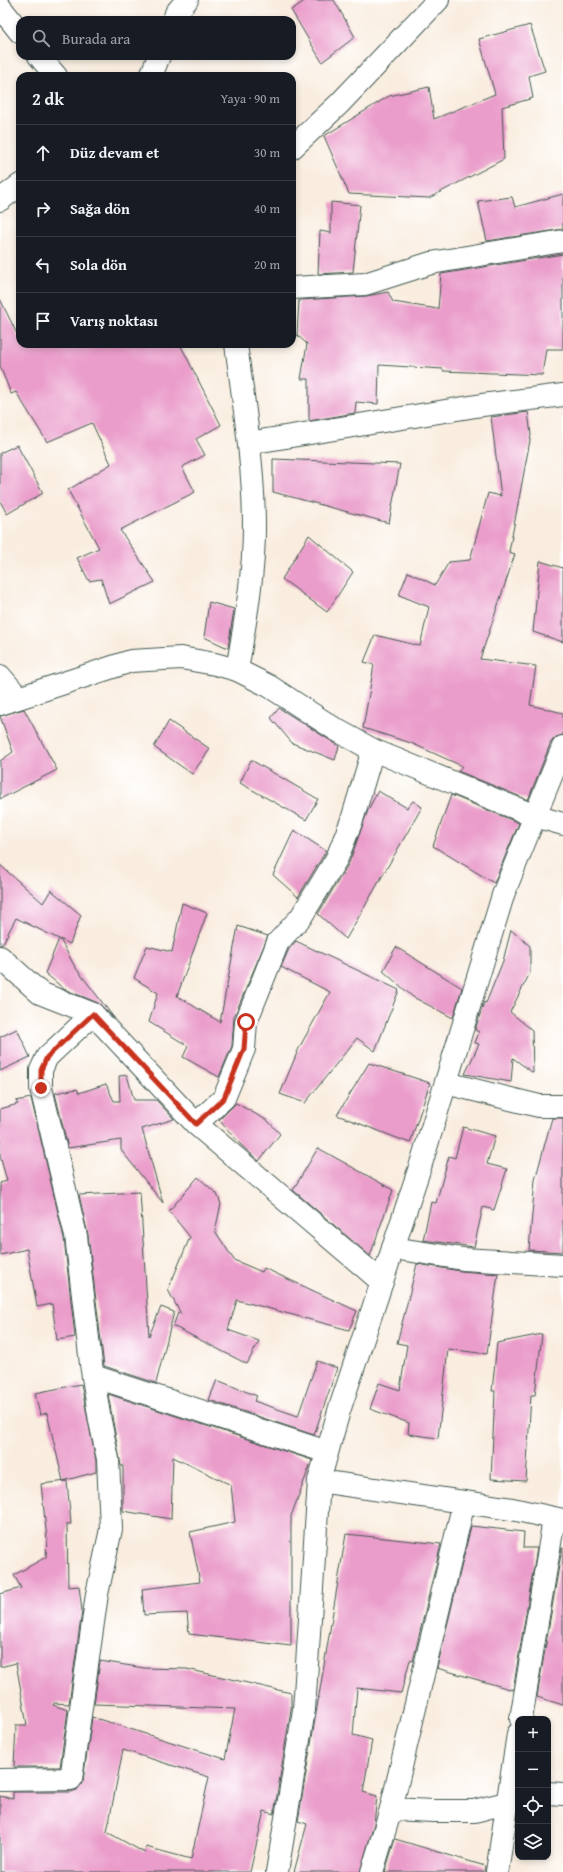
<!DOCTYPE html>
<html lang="tr">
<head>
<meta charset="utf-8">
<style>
	body { margin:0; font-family:"Gentium Book Plus",serif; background:#242831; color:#f1f3f6 }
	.controls { position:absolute; right:12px; bottom:12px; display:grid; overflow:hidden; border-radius:8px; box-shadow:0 2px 6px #0003 }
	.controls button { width:36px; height:36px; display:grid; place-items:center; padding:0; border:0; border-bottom:1px solid #363941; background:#171b24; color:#f1f3f6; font:20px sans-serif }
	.stop { position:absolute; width:12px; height:12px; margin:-9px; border:3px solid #c8321e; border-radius:50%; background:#fff }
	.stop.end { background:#c8321e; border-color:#fff; box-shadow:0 1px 4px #0008 }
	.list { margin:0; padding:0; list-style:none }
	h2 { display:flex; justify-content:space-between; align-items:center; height:52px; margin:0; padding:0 16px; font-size:17px }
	h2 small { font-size:13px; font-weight:400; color:#9ea1a6 }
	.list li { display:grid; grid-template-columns:26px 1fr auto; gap:12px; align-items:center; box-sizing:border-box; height:56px; padding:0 16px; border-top:1px solid #363941 }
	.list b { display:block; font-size:15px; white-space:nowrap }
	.list em { font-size:13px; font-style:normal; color:#9ea1a6 }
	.icon { flex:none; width:22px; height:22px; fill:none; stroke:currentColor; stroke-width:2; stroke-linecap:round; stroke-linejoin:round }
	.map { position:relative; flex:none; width:563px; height:1872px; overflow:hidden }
	.search { position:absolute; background:#171b24; box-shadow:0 2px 6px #0003; left:16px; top:16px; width:280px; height:44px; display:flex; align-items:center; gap:10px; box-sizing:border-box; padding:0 14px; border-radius:12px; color:#9ea1a6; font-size:15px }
	.panel { position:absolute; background:#171b24; box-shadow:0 2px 6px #0003; left:16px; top:72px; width:280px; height:276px; border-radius:12px }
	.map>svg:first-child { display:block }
</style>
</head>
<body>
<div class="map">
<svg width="563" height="1872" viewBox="0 0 563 1872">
	<rect width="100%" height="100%" fill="#fff"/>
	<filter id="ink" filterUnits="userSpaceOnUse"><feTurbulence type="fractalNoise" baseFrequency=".025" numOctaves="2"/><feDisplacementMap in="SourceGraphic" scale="8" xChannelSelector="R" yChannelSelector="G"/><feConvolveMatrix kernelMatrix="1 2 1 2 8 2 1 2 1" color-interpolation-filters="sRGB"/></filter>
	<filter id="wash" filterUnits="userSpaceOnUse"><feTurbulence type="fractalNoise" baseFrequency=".012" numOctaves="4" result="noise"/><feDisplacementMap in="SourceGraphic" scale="16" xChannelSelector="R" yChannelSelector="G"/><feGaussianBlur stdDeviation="0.9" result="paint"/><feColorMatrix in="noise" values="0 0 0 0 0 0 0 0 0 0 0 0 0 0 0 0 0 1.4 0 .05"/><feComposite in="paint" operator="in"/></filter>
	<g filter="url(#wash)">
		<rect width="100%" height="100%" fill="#f9eddf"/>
		<g id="blocks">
			<g fill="#ea9cca" fill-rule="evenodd">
				<path d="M306,0H334L355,37L322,62L291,10Z"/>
				<path d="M530,25L545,71L529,76L533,98L502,107L504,159L429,198L349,194L324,136L389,96L429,87L434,119L495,94L479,39Z"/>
				<path d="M563,194V229L487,241L478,201L512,197L515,207Z"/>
				<path d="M331,202L360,205L353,272L318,274L320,231L331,233Z"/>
				<path d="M563,254V349H546L542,375L443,371V369L379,365L378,404L356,402L355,413L309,421V379H301L307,344L297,335L299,300L366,296L388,292L393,302L438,309L441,274Z"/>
				<path d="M0,299L20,340V344H180L221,425L196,439L205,455L182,467L195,492L120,530L155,582L109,604L101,579L89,581L77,558L99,548L68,490L111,464L92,423L47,442L16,392L11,394L0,366Z"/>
				<path d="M528,412L531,435L509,552L515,554L480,659L536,666L530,705L563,713V735L556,737L551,742L528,800L458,771L462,766L411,743L363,728L374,665L364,662L375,635L420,646L429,607L399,595L408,572L435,585L449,562L470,560L488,493L501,496L491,417Z"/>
				<path d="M17,445L43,493L7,514L0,501V453Z"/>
				<path d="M273,459L400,464L389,523L273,492Z"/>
				<path d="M309,535L353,572L327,612L282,579Z"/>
				<path d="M540,561L563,568V642L533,632Z"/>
				<path d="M209,602L234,609L228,648L204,637Z"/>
				<path d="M279,708L339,746L335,760L292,743L271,718Z"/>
				<path d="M24,709L57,770L0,799V761L13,752L0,716Z"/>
				<path d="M169,721L210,749L192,774L154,747Z"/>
				<path d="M251,760L318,799L306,820L240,783Z"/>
				<path d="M378,791L407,808L413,801L422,807L346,939L318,914L349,863L368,810Z"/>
				<path d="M451,795L519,823L494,883L433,846Z"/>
				<path d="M294,830L326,851L298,897L273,875Z"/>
				<path d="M0,865L43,903L51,890L81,915L70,944L60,939L75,967L115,1019L98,1003L64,989L45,973L59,939L16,918L2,945H0Z"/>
				<path d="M182,903L207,913L177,996L220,1022L238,926L268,936L234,1017L232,1046L219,1077L183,1057L188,1046L149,1022L158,993L134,978L147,946L172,952Z"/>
				<path d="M511,930L530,946V973L510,1012L532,1030L533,1073L513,1058L511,1082L465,1074L479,1044L475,1043L479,1032L475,1030L484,1002L486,1003L503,961Z"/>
				<path d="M296,941L399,990L375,1051L357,1038L305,1103L280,1094L299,1048L330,992L281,967L289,949Z"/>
				<path d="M396,947L462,988L453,1018L413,997L383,971Z"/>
				<path d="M17,1029L30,1057L0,1071V1037Z"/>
				<path d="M369,1063L430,1083L410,1143L337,1115Z"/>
				<path d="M127,1075L134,1100H156L174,1119L142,1129L163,1203L121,1150V1140L68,1148L55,1093L77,1089L79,1093L106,1084L114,1101H120L119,1076Z"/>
				<path d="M31,1098L64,1238L75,1337L57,1340L52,1304L37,1307L27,1249L0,1255V1183L7,1181L0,1156V1109L18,1104L16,1101Z"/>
				<path d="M236,1103L268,1121L280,1134L259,1161L241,1145L219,1120Z"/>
				<path d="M552,1118H563V1252L529,1250L535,1180Z"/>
				<path d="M463,1127L495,1136L487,1164L507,1169L494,1210L483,1207L474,1247L423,1240L431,1202L436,1203L449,1156L455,1158Z"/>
				<path d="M318,1148L393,1190L370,1256L293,1190Z"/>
				<path d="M198,1177L217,1194L221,1204L215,1231L234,1260L262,1272L264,1268L357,1311L349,1330L237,1300L228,1330L259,1341L247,1364L173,1326L178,1313L181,1314L168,1290L190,1237L169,1211Z"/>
				<path d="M140,1192L149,1336L161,1307L174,1312L156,1383L104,1366L88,1235L79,1195Z"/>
				<path d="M417,1264L461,1271L498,1274L487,1354L448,1349L438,1438L408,1434L409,1423L370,1409L379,1383L400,1390L407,1345L397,1343Z"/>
				<path d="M542,1334L535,1395H531L526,1481L491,1479L495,1391H492L497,1343Z"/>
				<path d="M317,1361L337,1368L314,1435L209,1400L217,1380L257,1396L254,1401L298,1416Z"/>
				<path d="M81,1384L96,1461V1472L63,1481L47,1413L40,1415L35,1393Z"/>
				<path d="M108,1394L312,1460L291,1516V1646L189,1634L187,1613L144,1615L142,1589L200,1582L190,1532L235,1522L231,1485L173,1457L171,1519L123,1511V1466H121Z"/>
				<path d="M67,1481L71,1524H67L68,1587L79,1586L82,1611L69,1704L54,1703L53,1705L68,1710L60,1767H14L16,1725H27L16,1663L0,1667V1594L21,1588L14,1575L46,1557L47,1539L41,1484Z"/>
				<path d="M471,1526L524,1532L523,1548H537L513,1690L437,1668Z"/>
				<path d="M346,1534L441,1544L413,1661L410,1660L401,1693L357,1688L353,1735L372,1740L363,1792L377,1796L374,1824L360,1872H294L307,1824L298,1821Z"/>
				<path d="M562,1548H563V1705L537,1697Z"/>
				<path d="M100,1661L144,1668L187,1669L291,1693V1709L274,1814L264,1811L250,1872H0V1796L13,1799V1792H71L77,1790L83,1781L92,1717L225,1759L235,1709L94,1704ZM123,1750L209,1777L191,1859L146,1847L145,1853L107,1832Z"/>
				<path d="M395,1839L485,1866L484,1872H385Z"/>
			</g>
		</g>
	</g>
	<g filter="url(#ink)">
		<use href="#blocks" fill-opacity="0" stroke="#40574e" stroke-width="1"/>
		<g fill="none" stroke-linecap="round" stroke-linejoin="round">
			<g stroke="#40574e" stroke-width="24">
				<g id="minor">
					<path d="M0,7L20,32"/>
					<path d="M174,20L176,13L187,0"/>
					<path d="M39,56L56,76"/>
					<path d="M151,76L159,56"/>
					<path d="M292,148L339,104L438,0"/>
					<path d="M0,200L20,185"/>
					<path d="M292,288L365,284L431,263L563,241"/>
					<path d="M236,344C244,405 254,467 254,528C254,575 245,623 237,670"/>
					<path d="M249,443L482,405L563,395"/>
					<path d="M0,676L18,697"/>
					<path d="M0,704L131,661L181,658L215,664L237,670L269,686L335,729L373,750L535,816L563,824"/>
					<path d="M0,957L40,993L93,1014L196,1124L382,1282"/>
					<path d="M446,1083L539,1106H563"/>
					<path d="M196,1124L224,1098L244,1049L246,1022L278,942L301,917L337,858L352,820L373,750"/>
					<path d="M393,1248L463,1259L563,1265"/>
					<path d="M93,1376L327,1452"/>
					<path d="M319,1481L512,1509L563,1520"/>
					<path d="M521,1719L554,1519"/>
					<path d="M0,1780L71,1779L97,1594L111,1529L108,1459L100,1421L91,1364L76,1236L41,1088V1070L47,1057L93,1014"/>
					<path d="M548,1793L563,1794"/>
					<path d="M391,1809L433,1811H474L518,1800"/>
					<path d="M277,1872L304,1710L319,1481L339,1411L421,1164L504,892L563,747"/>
					<path d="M372,1872L391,1809L464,1502"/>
					<path d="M497,1872L518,1734"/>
				</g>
			</g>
			<use href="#minor" stroke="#fff" stroke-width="22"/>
		</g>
	</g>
	<g fill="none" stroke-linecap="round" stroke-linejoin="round" filter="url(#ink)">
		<path stroke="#c8321e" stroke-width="5" d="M41,1088V1070L47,1057L93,1014L196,1124L224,1098L244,1049L246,1022"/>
	</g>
</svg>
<div class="controls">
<button>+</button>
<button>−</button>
<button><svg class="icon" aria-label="locate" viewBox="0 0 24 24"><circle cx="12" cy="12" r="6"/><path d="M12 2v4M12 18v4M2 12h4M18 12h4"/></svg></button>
<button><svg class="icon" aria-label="layers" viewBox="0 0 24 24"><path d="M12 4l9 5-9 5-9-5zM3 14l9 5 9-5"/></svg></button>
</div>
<div class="stop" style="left:246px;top:1022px"></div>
<div class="stop end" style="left:41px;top:1088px"></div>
<div class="search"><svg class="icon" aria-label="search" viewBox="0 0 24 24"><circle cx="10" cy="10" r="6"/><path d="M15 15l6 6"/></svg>Burada ara</div>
<section class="panel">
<h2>2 dk<small>Yaya · 90 m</small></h2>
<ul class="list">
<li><svg class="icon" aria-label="ahead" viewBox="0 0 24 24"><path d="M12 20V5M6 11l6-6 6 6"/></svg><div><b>Düz devam et</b></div><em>30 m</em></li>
<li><svg class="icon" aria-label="right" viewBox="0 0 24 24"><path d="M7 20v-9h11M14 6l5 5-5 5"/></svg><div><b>Sağa dön</b></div><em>40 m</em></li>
<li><svg class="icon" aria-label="left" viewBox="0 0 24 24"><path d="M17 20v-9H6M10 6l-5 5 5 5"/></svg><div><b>Sola dön</b></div><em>20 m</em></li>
<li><svg class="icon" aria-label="arrive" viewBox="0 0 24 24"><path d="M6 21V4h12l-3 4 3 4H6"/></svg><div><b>Varış noktası</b></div></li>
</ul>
</section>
</div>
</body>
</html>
